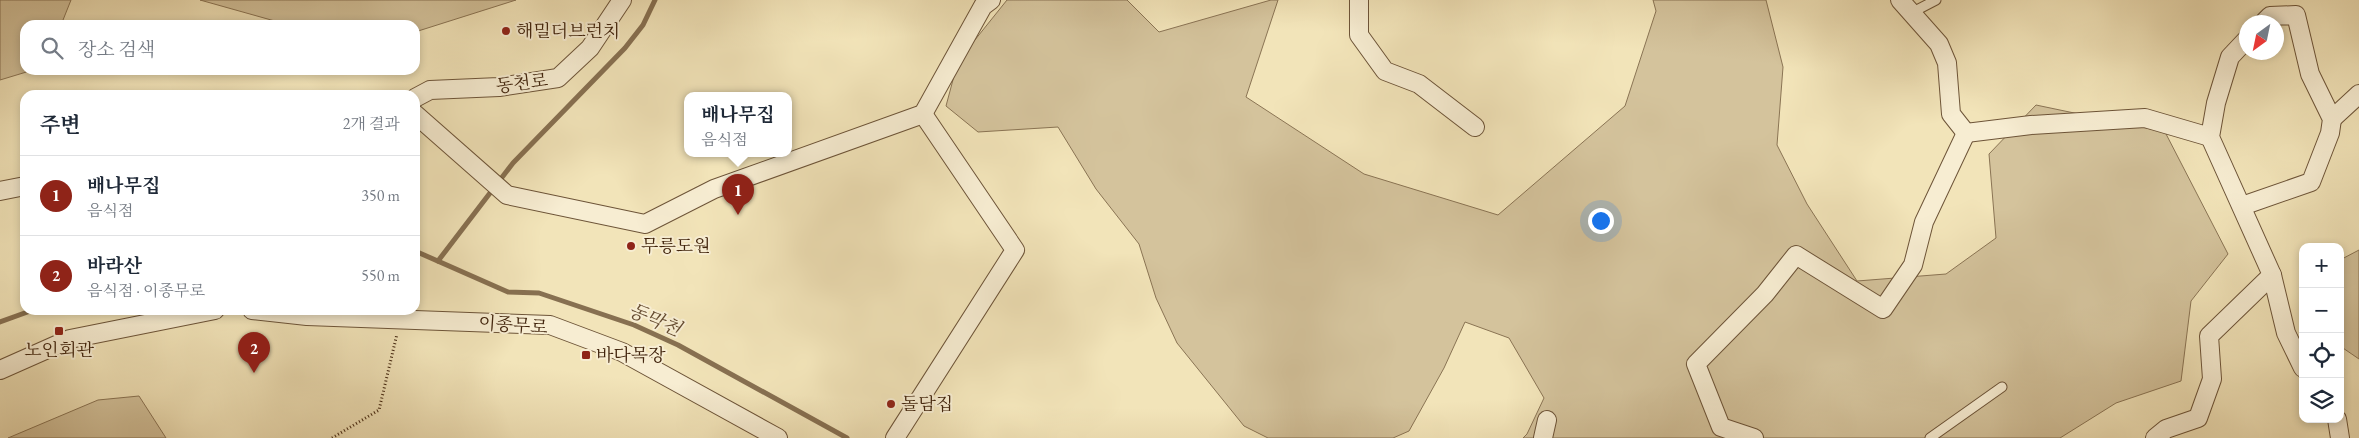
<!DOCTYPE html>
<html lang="ko">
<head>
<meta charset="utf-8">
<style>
	body { margin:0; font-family:"EB Garamond","Noto Serif KR",serif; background:#f6f6f7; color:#1f2937 }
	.controls { position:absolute; right:15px; bottom:15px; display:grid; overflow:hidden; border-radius:10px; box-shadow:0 2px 8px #0003 }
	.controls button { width:45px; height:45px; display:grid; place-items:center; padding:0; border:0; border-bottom:1px solid #e0e1e3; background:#fff; color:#1f2937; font:25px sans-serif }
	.compass { position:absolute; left:2239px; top:15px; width:45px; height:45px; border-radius:50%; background:#fff; box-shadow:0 2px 8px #0003; rotate:213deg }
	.you { position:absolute; left:1600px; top:220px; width:18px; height:18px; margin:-12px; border:4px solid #fff; border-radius:50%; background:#1a73e8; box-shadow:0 0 0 8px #1a73e833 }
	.badge { display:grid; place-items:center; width:32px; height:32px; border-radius:50%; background:#8f2418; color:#fff; font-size:16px; font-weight:700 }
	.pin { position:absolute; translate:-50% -41px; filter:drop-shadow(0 1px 2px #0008) }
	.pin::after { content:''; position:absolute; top:26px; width:18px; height:15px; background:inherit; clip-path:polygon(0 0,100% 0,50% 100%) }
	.popup { position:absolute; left:684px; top:92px; width:108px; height:65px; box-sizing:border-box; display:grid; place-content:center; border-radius:10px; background:#fff; filter:drop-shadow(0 1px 4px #0005); font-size:16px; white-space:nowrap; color:#747a83 }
	.popup b { font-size:19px; color:#1f2937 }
	.popup::after { content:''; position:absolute; left:50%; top:100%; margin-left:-10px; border:10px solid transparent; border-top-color:#fff }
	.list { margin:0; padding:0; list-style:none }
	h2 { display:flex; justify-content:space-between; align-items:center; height:65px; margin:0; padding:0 20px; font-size:21px }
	h2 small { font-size:16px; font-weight:400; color:#747a83 }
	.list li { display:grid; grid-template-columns:32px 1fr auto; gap:15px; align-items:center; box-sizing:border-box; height:80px; padding:0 20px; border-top:1px solid #e0e1e3 }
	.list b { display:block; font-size:19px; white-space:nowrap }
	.list p { margin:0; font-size:16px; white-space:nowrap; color:#747a83 }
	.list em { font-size:16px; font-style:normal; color:#747a83 }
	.icon { flex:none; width:28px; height:28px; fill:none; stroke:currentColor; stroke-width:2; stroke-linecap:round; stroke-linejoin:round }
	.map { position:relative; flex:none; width:2359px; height:438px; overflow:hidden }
	.search { position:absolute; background:#fff; box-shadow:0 2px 8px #0003; left:20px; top:20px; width:400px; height:55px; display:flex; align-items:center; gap:12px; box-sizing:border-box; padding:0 18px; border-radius:15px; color:#747a83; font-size:19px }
	.panel { position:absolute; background:#fff; box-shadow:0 2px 8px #0003; left:20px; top:90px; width:400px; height:225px; border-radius:15px }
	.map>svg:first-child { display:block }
</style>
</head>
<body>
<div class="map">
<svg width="2359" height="438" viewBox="0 0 2359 438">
	<rect width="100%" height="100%" fill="#f2e4b9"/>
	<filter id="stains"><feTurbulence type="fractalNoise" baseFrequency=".004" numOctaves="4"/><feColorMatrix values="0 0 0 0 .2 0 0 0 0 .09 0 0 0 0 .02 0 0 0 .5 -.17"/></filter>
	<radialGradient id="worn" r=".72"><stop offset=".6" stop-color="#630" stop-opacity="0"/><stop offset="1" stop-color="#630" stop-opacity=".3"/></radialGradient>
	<g fill="#d4c39c" stroke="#8a7454">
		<path d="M0,0H71L61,25H25V70H33L0,80Z"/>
		<path d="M200,0H516L415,32V25H289Z"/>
		<path d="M1007,0H1127L1159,32L1271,0H1278L1246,97L1364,174L1498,215L1625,106L1656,11L1653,0H1766L1783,67L1777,145L1807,204L1857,281L1946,274L1996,238L1989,154L2036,105L2165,132L2228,254L2191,301L2181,381L2116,403L2060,438H1523L1527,434L1544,398L1509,338L1465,322L1444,368L1409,431L1393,438H1268L1244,426L1177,343L1156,298L1139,244L1096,189L1058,127L978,132L946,106L958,61Z"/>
		<path d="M2359,250V359L2340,346V260Z"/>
		<path d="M139,396L166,438H8L98,400Z"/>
	</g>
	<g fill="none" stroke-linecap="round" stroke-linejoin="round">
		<g stroke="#877051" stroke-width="5">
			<path d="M415,251L508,292L539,293L634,325L678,345L847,438"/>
			<path d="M438,261L513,163L625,48L643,25L655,0"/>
			<path d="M0,322L33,310"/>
		</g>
		<g stroke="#6d5438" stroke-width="11">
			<g id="service">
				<path d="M1911,13L1936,0"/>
				<path d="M1930,438L2002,387"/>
			</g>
		</g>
		<g stroke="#6d5438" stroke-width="20">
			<g id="minor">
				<path d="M1359,0V35L1385,71L1419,84L1475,127"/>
				<path d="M1900,0L1939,44L1947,63L1951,114L1966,133L2031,125L2145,118L2210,137"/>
				<path d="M415,98L430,90L499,87L558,78L590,48L622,0"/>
				<path d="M415,114L507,195L645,224L714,189L923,114L983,6L991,0"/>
				<path d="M2332,119L2359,94"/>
				<path d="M0,191L25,186"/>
				<path d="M2242,206L2311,182L2330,133L2332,119L2310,74L2296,15L2270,16L2264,22"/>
				<path d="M2272,275L2286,333L2303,368"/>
				<path d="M252,310L307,316L550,325L622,352L778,438"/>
				<path d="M0,370L70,339L215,310"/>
				<path d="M2337,419L2340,438"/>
				<path d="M895,438L1015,250L923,114"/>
				<path d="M1543,438L1547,420"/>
				<path d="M1754,438L1721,427L1696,364L1765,294L1796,255L1883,309L1913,265L1924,222L1966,133"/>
				<path d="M2155,438L2166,429L2198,418L2212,379L2209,336L2272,275L2210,137L2216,103L2230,57L2246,40"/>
			</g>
		</g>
		<path stroke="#41240d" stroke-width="3" stroke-dasharray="1 2.5" stroke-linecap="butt" d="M332,438L379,410L397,334"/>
		<use href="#service" stroke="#f7edd2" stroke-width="9"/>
		<use href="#minor" stroke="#f7edd2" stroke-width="18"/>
	</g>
	<g fill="#8f2418" stroke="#f7edd2" stroke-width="2">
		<circle cx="506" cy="31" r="5"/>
		<circle cx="631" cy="246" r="5"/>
		<rect x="54" y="326" width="10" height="10" rx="2.5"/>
		<rect x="581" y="350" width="10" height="10" rx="2.5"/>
		<circle cx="891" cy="404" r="5"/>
	</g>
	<g text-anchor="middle" stroke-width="4" stroke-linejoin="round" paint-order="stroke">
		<g font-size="18" fill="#41240d" stroke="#f7edd2" text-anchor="start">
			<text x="516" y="37">해밀더브런치</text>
			<text x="641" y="252">무릉도원</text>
			<text x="59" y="356" text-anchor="middle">노인회관</text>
			<text x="596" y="361">바다목장</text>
			<text x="901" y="410">돌담집</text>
		</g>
		<g font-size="18" fill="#41240d" stroke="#f7edd2">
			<text transform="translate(522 83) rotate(-7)" y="6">동천로</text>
			<text transform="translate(513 325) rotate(4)" y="6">이종무로</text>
		</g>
		<g font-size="19" font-style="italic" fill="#644a2f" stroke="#f7edd2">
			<text transform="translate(655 319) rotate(23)" y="7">동막천</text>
		</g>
	</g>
	<rect width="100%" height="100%" filter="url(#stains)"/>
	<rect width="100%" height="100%" fill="url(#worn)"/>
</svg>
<div class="controls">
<button>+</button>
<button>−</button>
<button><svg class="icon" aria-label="locate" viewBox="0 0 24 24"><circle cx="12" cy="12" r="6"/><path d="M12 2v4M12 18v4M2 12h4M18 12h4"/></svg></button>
<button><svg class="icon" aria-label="layers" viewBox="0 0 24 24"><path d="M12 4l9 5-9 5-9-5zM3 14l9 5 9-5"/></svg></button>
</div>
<svg class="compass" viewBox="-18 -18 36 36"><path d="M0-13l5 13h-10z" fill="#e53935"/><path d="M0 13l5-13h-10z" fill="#747a83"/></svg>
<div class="you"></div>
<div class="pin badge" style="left:738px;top:215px">1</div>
<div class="popup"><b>배나무집</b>음식점</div>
<div class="pin badge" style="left:254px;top:373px">2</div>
<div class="search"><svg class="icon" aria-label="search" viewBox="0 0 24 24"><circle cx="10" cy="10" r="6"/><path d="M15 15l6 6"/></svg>장소 검색</div>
<section class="panel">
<h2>주변<small>2개 결과</small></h2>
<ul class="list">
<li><span class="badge">1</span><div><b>배나무집</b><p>음식점</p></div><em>350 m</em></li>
<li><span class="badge">2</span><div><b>바라산</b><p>음식점 · 이종무로</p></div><em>550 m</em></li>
</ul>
</section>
</div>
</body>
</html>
